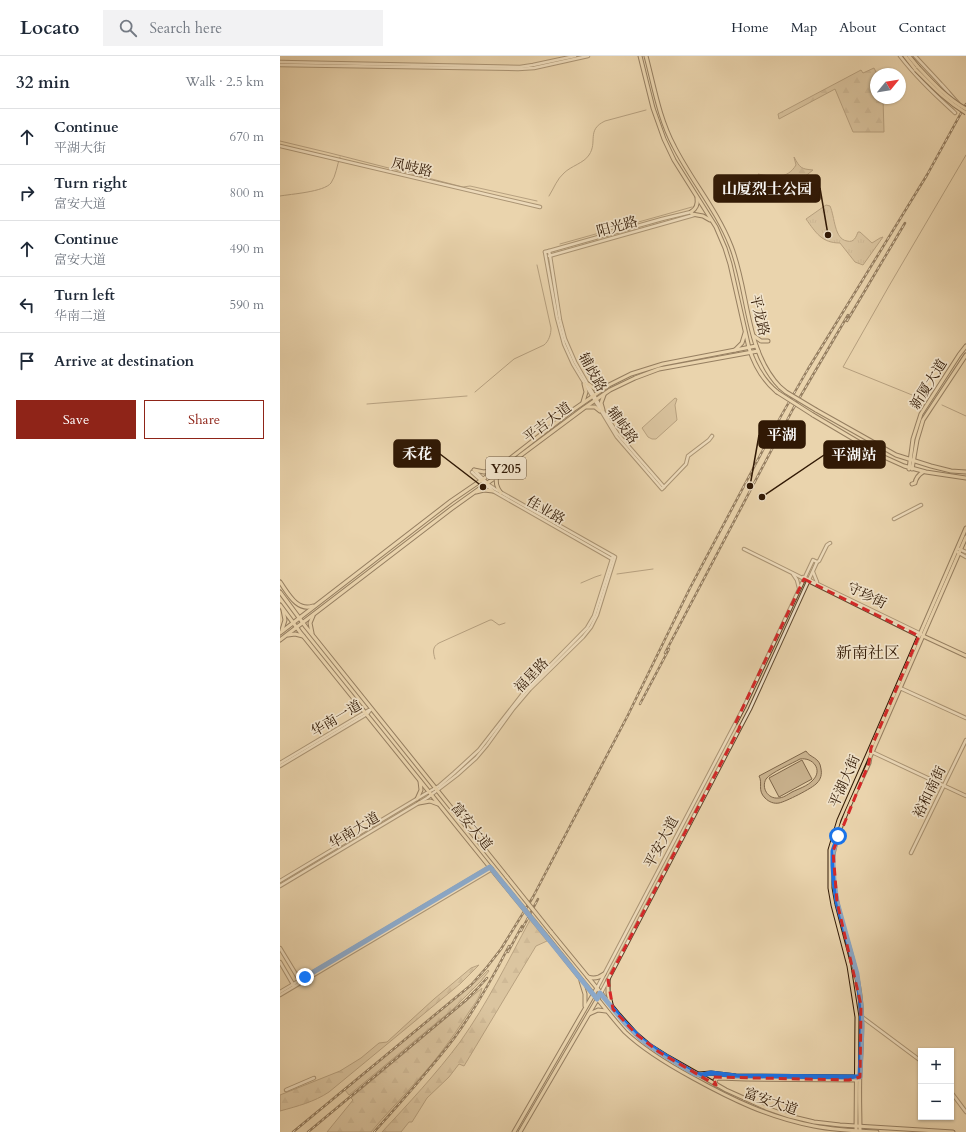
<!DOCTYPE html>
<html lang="en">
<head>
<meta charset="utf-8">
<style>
	body { margin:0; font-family:Cardo,"Noto Serif SC",serif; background:#f2f2f3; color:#1f2937 }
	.controls { position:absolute; right:12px; bottom:12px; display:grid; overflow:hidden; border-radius:0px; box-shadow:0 1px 3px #0004 }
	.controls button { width:36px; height:36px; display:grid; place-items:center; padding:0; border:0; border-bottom:1px solid #e0e1e3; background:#fff; color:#1f2937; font:20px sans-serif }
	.compass { position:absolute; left:590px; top:12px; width:36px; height:36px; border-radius:50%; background:#fff; box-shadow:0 1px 3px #0004; rotate:60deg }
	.stop { position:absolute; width:12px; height:12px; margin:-9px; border:3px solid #1a73e8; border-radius:50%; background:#fff }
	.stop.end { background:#1a73e8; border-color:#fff; box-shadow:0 1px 4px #0008 }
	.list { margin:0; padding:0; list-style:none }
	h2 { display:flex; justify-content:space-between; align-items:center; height:52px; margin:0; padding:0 16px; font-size:17px }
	h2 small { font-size:13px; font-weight:400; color:#747a83 }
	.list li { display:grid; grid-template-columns:26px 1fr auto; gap:12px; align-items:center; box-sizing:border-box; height:56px; padding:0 16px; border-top:1px solid #e0e1e3 }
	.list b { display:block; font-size:15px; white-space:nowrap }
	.list p { margin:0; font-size:13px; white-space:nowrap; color:#747a83 }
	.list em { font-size:13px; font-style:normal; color:#747a83 }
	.actions { display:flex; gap:8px; padding:12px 16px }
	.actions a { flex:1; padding:9px 0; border:1px solid #8f2418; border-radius:0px; text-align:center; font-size:14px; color:#8f2418 }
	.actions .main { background:#8f2418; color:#fff }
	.icon { flex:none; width:22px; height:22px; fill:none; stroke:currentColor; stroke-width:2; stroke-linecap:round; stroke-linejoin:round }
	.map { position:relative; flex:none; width:686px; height:1076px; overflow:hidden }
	header { display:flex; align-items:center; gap:24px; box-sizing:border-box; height:56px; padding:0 20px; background:#fff; border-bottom:1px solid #e0e1e3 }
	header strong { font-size:19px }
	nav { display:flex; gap:22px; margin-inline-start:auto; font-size:14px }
	.search { width:280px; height:36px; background:#f2f2f3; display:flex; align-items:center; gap:10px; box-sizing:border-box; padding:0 14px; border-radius:0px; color:#747a83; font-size:15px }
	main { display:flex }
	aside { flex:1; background:#fff }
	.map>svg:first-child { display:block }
</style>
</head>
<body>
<header>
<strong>Locato</strong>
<div class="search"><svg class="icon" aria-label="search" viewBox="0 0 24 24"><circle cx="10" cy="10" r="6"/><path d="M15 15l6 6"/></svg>Search here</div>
<nav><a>Home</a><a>Map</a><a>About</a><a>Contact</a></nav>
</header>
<main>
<aside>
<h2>32 min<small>Walk · 2.5 km</small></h2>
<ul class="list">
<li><svg class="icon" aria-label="ahead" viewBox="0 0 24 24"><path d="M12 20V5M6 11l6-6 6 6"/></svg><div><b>Continue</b><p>平湖大街</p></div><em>670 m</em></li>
<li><svg class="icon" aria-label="right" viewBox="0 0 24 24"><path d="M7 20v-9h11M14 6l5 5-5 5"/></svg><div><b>Turn right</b><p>富安大道</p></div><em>800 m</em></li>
<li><svg class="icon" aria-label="ahead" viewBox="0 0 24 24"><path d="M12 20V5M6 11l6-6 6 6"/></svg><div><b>Continue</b><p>富安大道</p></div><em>490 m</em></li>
<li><svg class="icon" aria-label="left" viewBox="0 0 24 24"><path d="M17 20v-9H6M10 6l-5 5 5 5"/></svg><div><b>Turn left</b><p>华南二道</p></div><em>590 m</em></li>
<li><svg class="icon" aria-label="arrive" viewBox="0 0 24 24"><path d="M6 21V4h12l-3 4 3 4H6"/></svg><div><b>Arrive at destination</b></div></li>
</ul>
<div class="actions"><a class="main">Save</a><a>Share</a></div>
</aside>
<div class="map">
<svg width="686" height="1076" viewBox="0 0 686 1076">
	<defs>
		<pattern id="forest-firs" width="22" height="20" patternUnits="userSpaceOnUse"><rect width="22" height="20" fill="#cbb490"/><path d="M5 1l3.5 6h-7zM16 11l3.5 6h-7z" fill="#af9a7b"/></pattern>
		<pattern id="park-tufts" width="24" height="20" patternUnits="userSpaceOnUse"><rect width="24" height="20" fill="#cbb490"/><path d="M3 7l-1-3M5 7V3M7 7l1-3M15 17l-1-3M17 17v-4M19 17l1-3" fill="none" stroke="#af9a7b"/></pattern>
	</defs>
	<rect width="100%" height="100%" fill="#ead4ad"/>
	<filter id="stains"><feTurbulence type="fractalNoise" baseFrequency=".005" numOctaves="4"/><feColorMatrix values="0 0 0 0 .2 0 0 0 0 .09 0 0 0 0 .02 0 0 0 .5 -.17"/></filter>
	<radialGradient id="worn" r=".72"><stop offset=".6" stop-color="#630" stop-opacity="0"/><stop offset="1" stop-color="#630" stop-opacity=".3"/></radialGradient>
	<g fill="url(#forest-firs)" stroke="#7e664a">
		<path d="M594,12L597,18H596V42H603L604,76H573L555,33L499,63L498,58L581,14L583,17Z"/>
		<path d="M514,101C520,112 521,113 533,114L509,133L501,135L495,133L488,135L478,118C493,121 507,124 516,109Z"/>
		<path d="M250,864L267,885L256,890L184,1010L179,1008L169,1021L147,1042L132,1066H129L121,1076H102C129,1047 156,1018 180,986C207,948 228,905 250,864Z"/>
		<path d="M199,909L180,928L49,1036C34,1046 18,1050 0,1055V1039L60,1015L81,1002L99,987L107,986L154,943L191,912Z"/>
		<path d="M208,914L209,915L201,925L173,953L69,1039L65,1034L182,937L200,922Z"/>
		<path d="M202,932C200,942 192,951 187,959C171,984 154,1007 134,1028C120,1044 105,1059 91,1076H47L73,1044L71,1042Z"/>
	</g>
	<path fill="url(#park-tufts)" stroke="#7e664a" d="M546,149L550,150C555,161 554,183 567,185C574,187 576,181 578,176H580L592,187L600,182L603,181L583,209L575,206L560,187C542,187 536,177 526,163Z"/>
	<g fill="#cbb490" stroke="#7e664a" fill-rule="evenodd">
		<path d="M395,342L397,343L395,349L397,364L376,383H372L368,381L362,372Z"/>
		<path d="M526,695C530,702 540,701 541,713C542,718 541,723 537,727C533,732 505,746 499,747C494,748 489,746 485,742C477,734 483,727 479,720ZM520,703C533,701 543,714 533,724C528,730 518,733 512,736C507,739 503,742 498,742C488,743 481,732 486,723C490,717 513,707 520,703Z"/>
		<path d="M522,704L532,723L499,741L489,722Z"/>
	</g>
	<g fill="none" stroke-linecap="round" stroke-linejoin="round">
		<g stroke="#7a6348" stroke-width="1">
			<path d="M0,85L50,97L183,131L190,130L257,145"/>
			<path d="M0,140C11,138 44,136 51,127C56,120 57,109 60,101"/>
			<path d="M269,140C274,132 277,123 284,117C291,110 304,107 309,99C318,86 306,74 325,65L366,54"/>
			<path d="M280,188L412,151"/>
			<path d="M195,336L234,303L264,289C269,285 271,278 271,272L257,209"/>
			<path d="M642,343L563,311L609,230L686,99"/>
			<path d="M87,348L187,340"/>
			<path d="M662,349L686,360"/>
			<path d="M337,518L373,513"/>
			<path d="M301,527L315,521L321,519"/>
			<path d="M155,603C153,596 152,591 159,587L210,564H212L219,569L225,567"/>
		</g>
		<g stroke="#5f482f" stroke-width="4.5">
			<g id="minor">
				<path d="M620,0C636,21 654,38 673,55L675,57"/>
				<path d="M635,0C644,10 653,19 661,28C667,34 672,41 678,47"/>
				<path d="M0,6L240,11L253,9L295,0"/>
				<path d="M0,9L238,13L254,12L308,0"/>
				<path d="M0,90L260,151"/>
				<path d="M269,195L382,163L411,156"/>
				<path d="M265,196L277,262L284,288L293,308L337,381L382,433L406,408L408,400L429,384L432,380"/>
				<path d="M265,196L269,195L270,200L280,264L285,283L295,306L326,360L337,377L384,431"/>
				<path d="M269,200L414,159"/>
				<path d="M192,416L213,435L332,503"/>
				<path d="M614,463L641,449"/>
				<path d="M464,493L639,580"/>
				<path d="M679,493L686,496"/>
				<path d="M678,496L679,497L686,501"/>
				<path d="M533,516L537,526"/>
				<path d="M513,518L517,524L519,532"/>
				<path d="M523,521L641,578"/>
				<path d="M620,632L686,662"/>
				<path d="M592,694V696L686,740"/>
				<path d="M0,707L89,654"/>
				<path d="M0,710L87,658L91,653"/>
				<path d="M631,797L686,684"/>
				<path d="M0,825L145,738L159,730L174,717L199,694L245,635L307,572L314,560L333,500"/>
				<path d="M0,830L147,742L177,719L196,702L207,689L233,653L250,633L303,581L311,571L317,559L335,501L215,433L209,429L194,414"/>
				<path d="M0,892L20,925"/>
				<path d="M0,906L14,930"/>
				<path d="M317,932L464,651L533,504L537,506"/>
				<path d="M0,936L210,811"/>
				<path d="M321,937L470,653L537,506L539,505L547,489L550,487"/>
				<path d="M0,939L212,813"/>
				<path d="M582,961L641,1005"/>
				<path d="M6,1034L34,1022"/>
				<path d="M671,1036L686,1056"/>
			</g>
		</g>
		<g stroke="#311905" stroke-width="5">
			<g id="major">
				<path d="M360,0L373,52L384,83L394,104L436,171L445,192L450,208L469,292C474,308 484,325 497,336"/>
				<path d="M366,0C374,30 379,62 394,90C411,124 437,154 451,190C469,235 465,295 500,331"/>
				<path d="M625,0L636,14"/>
				<path d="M629,0L638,11"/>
				<path d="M417,142C418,148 416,153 411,156L412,158L423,160L430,164"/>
				<path d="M474,280L481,285H488"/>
				<path d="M455,294L462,287L465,277"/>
				<path d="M308,328L315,333H323"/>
				<path d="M303,346L306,336L304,328"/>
				<path d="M307,351H315L320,355"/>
				<path d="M323,354L321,347L324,339"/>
				<path d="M536,354L616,399L651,410L671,415L686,416"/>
				<path d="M533,359L604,401L624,410L646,416L686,422"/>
				<path d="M629,413L633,383L641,358L679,299L686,290"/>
				<path d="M632,413L637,384L643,364L686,299"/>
				<path d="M194,414L204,416L213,414"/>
				<path d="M217,420C215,426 217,432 221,437"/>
				<path d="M632,428L635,427C636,422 638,419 643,416"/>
				<path d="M196,436L204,434L213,435"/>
				<path d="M0,526C8,537 17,556 33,550"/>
				<path d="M0,536L26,571L227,821"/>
				<path d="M0,549L20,576L221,825"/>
				<path d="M2,574L5,564L3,554"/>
				<path d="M0,577L171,445L209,419L290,356L329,329L351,318L383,308L476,290"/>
				<path d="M32,577L30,567L33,560"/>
				<path d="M8,579L15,578L23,580"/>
				<path d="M643,580L686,600"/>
				<path d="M0,584L171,453L213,423L241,399L304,352L330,334L355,322L379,313L478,295"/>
				<path d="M137,743L141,734L140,725"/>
				<path d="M139,747L150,745L158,748"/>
				<path d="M271,876L339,959L356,978L369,989L388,1001L446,1034L486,1052L509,1060L534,1066L560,1069L673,1076"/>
				<path d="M268,882C285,903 302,925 320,946C328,956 336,966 345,976C365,995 389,1009 413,1022C451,1043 490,1062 534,1070C554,1074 576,1075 597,1076"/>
				<path d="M308,921C314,923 319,922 324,918"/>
				<path d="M328,924V937L331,948"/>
				<path d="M301,925L305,938V950"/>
				<path d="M309,958L318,954L326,955"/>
				<path d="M419,1018L431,1017L456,1020L576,1021"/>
				<path d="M436,1029L435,1024L438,1022L466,1023L578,1024"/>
				<path d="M234,1076L317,932"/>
				<path d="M240,1076L321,937"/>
				<path d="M576,1076L577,961L569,910L553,849L550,832V794L559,764L588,698L686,472"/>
				<path d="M580,1076C580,1056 579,1036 580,1015C581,993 583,971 581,949C578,908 560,871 554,831C553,819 551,806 554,794C560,766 577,734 589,707L590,701L686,481"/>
			</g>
		</g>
		<use href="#minor" stroke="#f1e3ca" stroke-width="2.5"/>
		<use href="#major" stroke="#ead4ad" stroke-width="3"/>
		<g stroke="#311905" stroke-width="2.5">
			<g id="rail">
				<path d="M567,265L625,167"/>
				<path d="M385,597L513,353L568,259"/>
				<path d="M360,648L389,593"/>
				<path d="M241,875L258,843"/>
				<path d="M228,896L242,870"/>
				<path d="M13,1076L191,929L207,911L221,893L253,841L348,659L410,532L501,360L528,313L647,119L686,48"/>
				<path d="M28,1076L185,945L197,933L207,922"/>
				<path d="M94,1076C122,1045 150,1014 175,981C196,952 213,921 229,890"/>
			</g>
		</g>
		<use href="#rail" stroke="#f1e3ca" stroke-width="1" stroke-dasharray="3" stroke-linecap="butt"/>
		<g stroke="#311905" stroke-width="5" stroke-linecap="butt">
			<g id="major-bridge">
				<path d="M638,11C653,27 667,42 686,53"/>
				<path d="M636,14C652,30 666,45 686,57"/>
				<path d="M500,331L506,336L536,354"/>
				<path d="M497,336L533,359"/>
				<path d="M227,821L271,876"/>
				<path d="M221,825L268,882"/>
			</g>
		</g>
		<use href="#major-bridge" stroke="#ead4ad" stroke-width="3"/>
	</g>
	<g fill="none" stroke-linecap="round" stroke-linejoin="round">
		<path stroke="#1a73e8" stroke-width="5" d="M25,921L210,811L317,943L320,937L344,966L362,984L379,996L415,1018L422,1019L431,1017L456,1020L580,1021L582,970L581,949L577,918L557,846L554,825L553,809V795L558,780"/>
	</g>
	<path d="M0 0H686V1076H0ZM524,523L639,580L591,692L589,707L553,795L557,846L581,949L580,1021L569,1024L433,1021L436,1029L379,996L356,978L333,953L328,924L460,671L455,668Z" fill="#ead4ad" fill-opacity=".55" fill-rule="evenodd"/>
	<path fill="none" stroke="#d62828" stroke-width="3" stroke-dasharray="8 5" stroke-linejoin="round" d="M524,523L639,580L591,692L589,707L553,795L557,846L581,949L580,1021L569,1024L433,1021L436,1029L379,996L356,978L333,953L328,924L460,671L455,668Z"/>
	<g text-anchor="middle" stroke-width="3.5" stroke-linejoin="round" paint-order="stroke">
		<rect fill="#f1e3ca" stroke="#6b5640" stroke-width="1" x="206" y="401" width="40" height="22" rx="3"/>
		<g font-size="13" font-weight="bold" fill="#311905">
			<text x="226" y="417">Y205</text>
		</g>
		<g font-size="14" fill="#311905" stroke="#f1e3ca">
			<text transform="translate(132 111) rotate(13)" y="5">凤岐路</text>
			<text transform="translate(337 170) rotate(-15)" y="5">阳光路</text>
			<text transform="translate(480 259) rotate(77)" y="5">平龙路</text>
			<text transform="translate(313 316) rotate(61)" y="5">辅歧路</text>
			<text transform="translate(648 328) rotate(-58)" y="5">新厦大道</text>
			<text transform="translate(267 366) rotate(-37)" y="5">平吉大道</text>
			<text transform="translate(343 369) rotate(55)" y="5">辅岐路</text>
			<text transform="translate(266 454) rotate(30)" y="5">佳业路</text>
			<text transform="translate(587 539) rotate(26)" y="5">守珍街</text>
			<text transform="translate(251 619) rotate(-46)" y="5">福星路</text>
			<text transform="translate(56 662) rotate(-31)" y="5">华南一道</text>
			<text transform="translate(564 725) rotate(-66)" y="5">平湖大街</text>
			<text transform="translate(649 736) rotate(-64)" y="5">裕和南街</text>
			<text transform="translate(192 770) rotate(51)" y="5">富安大道</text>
			<text transform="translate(74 774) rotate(-31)" y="5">华南大道</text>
			<text transform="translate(381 786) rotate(-62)" y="5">平安大道</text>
			<text transform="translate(491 1045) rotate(19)" y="5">富安大道</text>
		</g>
		<g font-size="16" fill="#311905" stroke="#f1e3ca">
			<text x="588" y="602">新南社区</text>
		</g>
	</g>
	<path fill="none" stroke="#311905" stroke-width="1.5" d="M548 179L540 132M470 430L479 379M203 431L160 398M482 441L544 399"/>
	<g fill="#311905" stroke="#f1e3ca" stroke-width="1.5">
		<circle cx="548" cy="179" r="4"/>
		<circle cx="470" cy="430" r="4"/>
		<circle cx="203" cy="431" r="4"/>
		<circle cx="482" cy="441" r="4"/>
	</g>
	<g fill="#311905" stroke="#311905" stroke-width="1.5">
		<rect x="434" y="119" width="106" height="27" rx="4"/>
		<rect x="479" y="365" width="46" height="27" rx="4"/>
		<rect x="114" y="384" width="46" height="27" rx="4"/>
		<rect x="544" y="385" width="61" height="27" rx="4"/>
	</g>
	<g font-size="15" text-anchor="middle" font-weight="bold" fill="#fff">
		<text x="487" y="138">山厦烈士公园</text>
		<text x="502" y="384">平湖</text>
		<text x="137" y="403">禾花</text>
		<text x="574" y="404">平湖站</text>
	</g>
	<rect width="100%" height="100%" filter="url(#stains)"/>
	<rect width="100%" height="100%" fill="url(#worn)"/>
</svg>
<div class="controls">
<button>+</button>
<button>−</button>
</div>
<svg class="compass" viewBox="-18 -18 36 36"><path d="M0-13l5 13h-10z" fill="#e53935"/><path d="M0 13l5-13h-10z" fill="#747a83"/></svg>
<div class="stop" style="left:558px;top:780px"></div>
<div class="stop end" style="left:25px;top:921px"></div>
</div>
</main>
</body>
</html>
